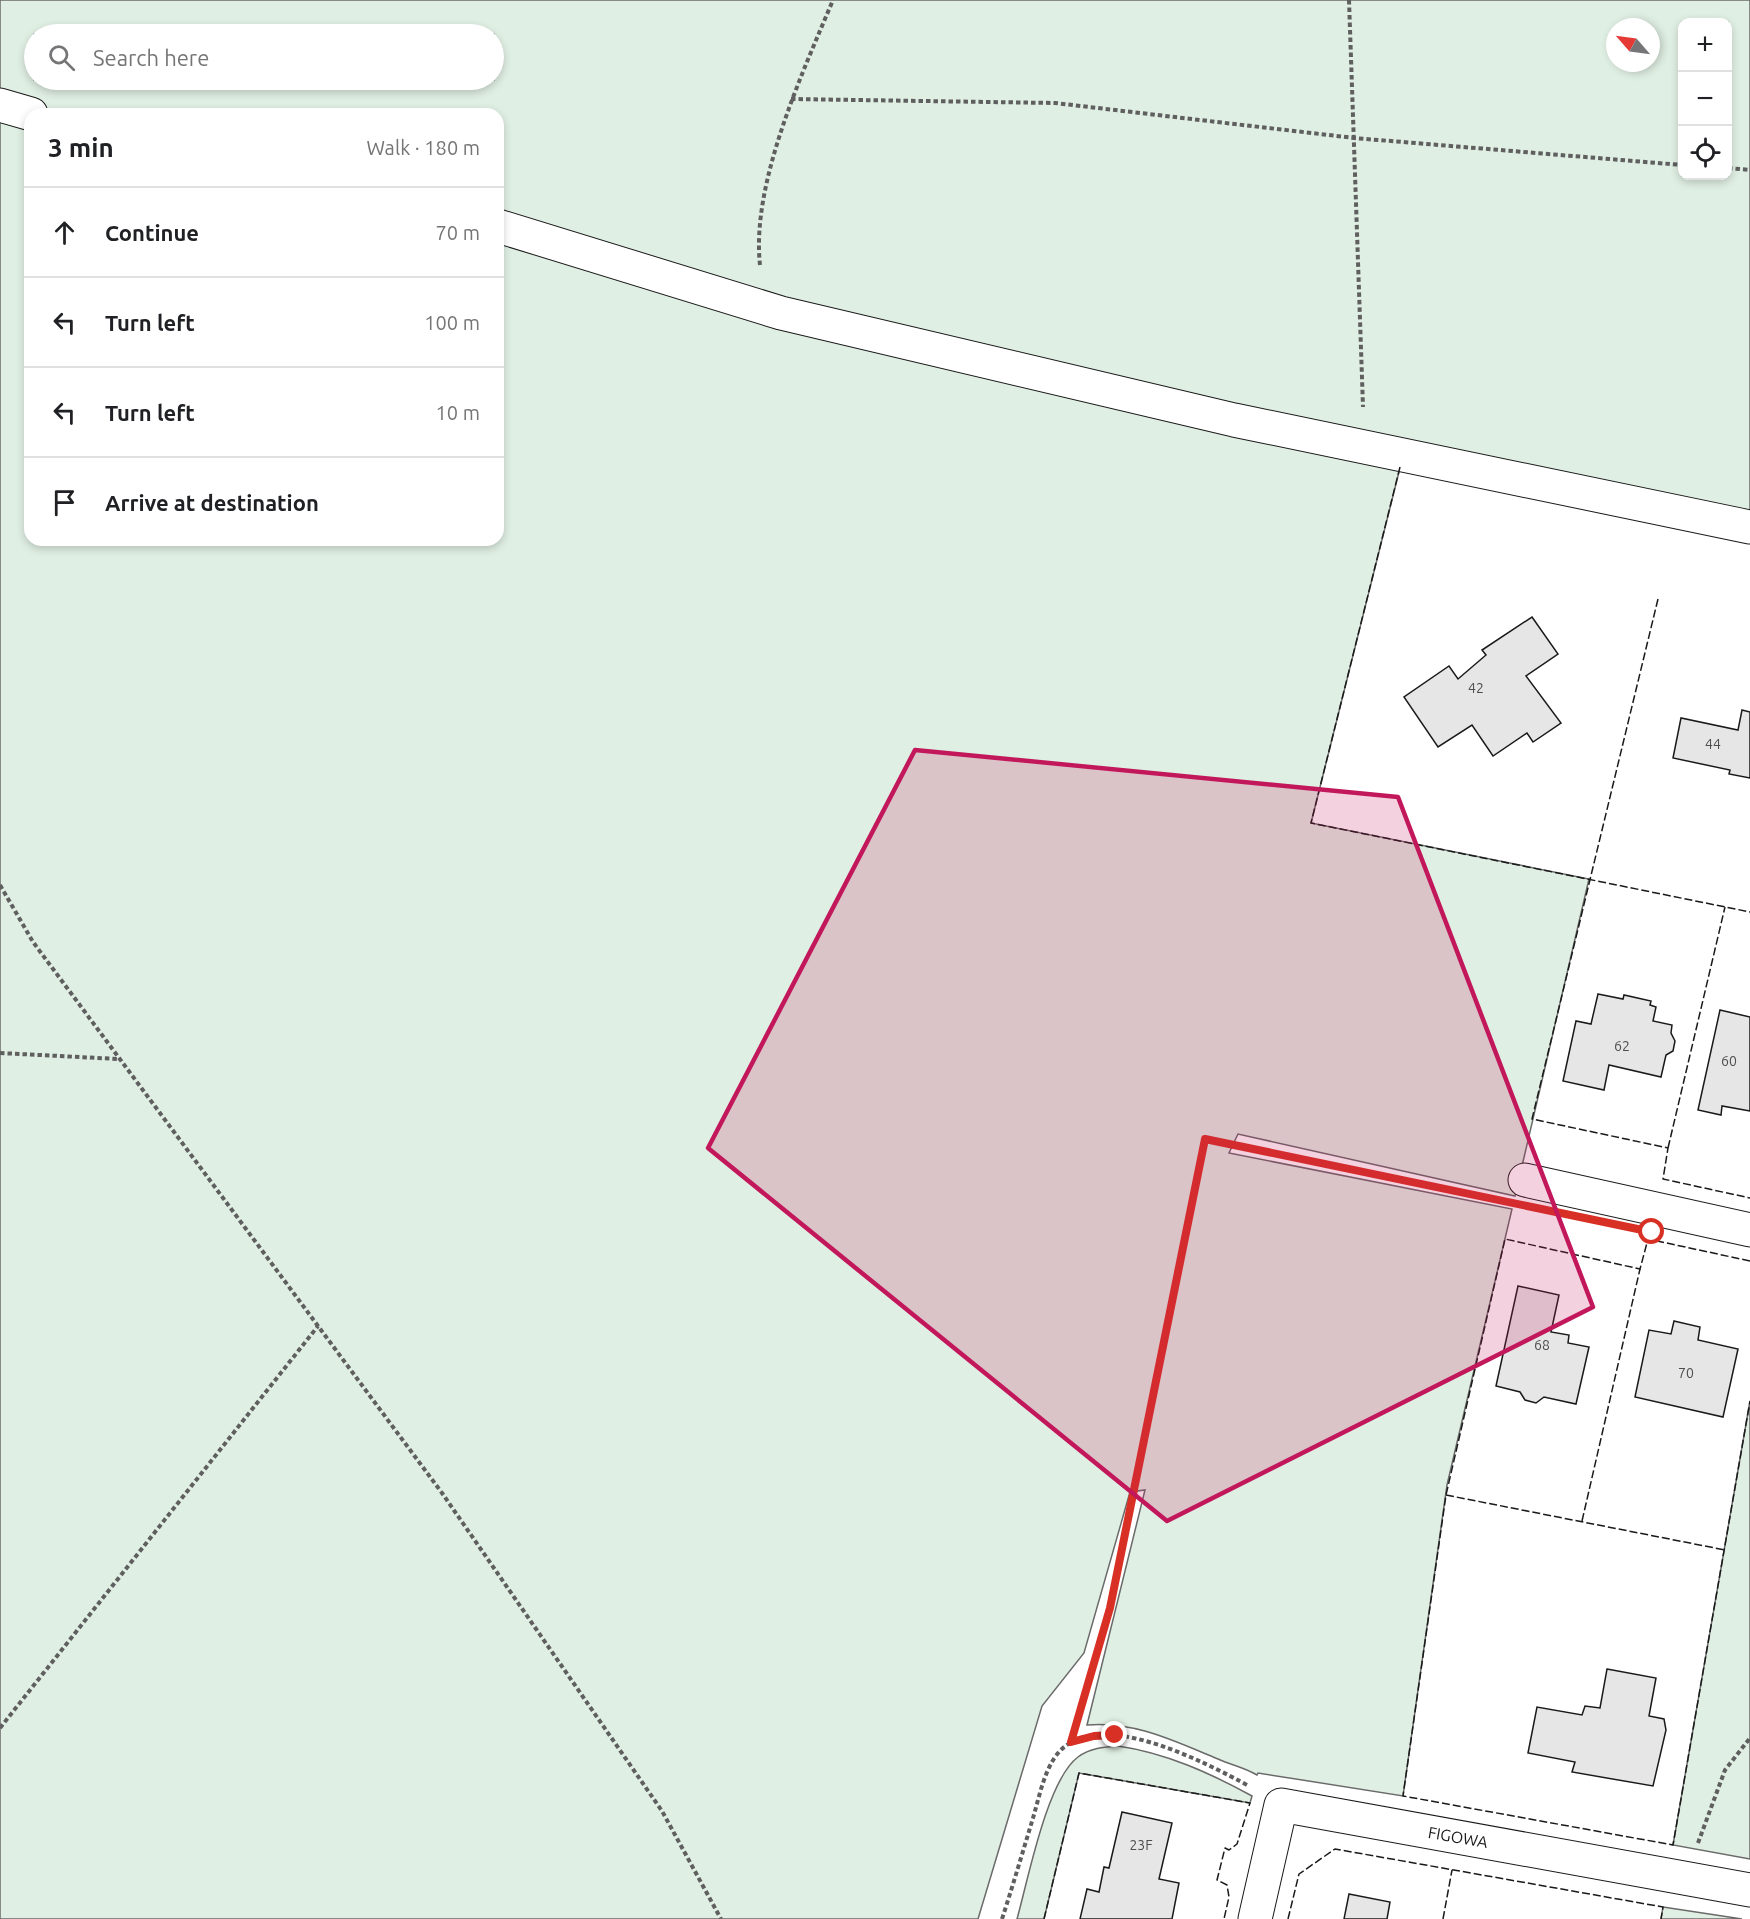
<!DOCTYPE html>
<html lang="en">
<head>
<meta charset="utf-8">
<style>
	body { margin:0; font-family:Ubuntu,sans-serif; background:#f6f6f6; color:#202124 }
	.controls { position:absolute; right:18px; top:18px; display:grid; overflow:hidden; border-radius:12px; box-shadow:0 3px 9px #0003 }
	.controls button { width:54px; height:54px; display:grid; place-items:center; padding:0; border:0; border-bottom:2px solid #e0e0e0; background:#fff; color:#202124; font:30px sans-serif }
	.compass { position:absolute; left:1606px; top:18px; width:54px; height:54px; border-radius:50%; background:#fff; box-shadow:0 3px 9px #0003; rotate:298deg }
	.stop { position:absolute; width:18px; height:18px; margin:-14px; border:4px solid #d93025; border-radius:50%; background:#fff }
	.stop.end { background:#d93025; border-color:#fff; box-shadow:0 2px 6px #0008 }
	.list { margin:0; padding:0; list-style:none }
	h2 { display:flex; justify-content:space-between; align-items:center; height:78px; margin:0; padding:0 24px; font-size:26px }
	h2 small { font-size:20px; font-weight:400; color:#757577 }
	.list li { display:grid; grid-template-columns:39px 1fr auto; gap:18px; align-items:center; box-sizing:border-box; height:90px; padding:0 24px; border-top:2px solid #e0e0e0 }
	.list b { display:block; font-size:22px; white-space:nowrap }
	.list em { font-size:20px; font-style:normal; color:#757577 }
	.icon { flex:none; width:33px; height:33px; fill:none; stroke:currentColor; stroke-width:2; stroke-linecap:round; stroke-linejoin:round }
	.map { position:relative; flex:none; width:1750px; height:1919px; overflow:hidden }
	.search { position:absolute; background:#fff; box-shadow:0 3px 9px #0003; left:24px; top:24px; width:480px; height:66px; display:flex; align-items:center; gap:15px; box-sizing:border-box; padding:0 21px; border-radius:33px; color:#757577; font-size:22px }
	.panel { position:absolute; background:#fff; box-shadow:0 3px 9px #0003; left:24px; top:108px; width:480px; height:438px; border-radius:18px }
	.map>svg:first-child { display:block }
</style>
</head>
<body>
<div class="map">
<svg width="1750" height="1919" viewBox="0 0 1750 1919">
	<rect width="100%" height="100%" fill="#fff"/>
	<g fill="#e0efe3" stroke="#6a6a6a" stroke-width="1.5" fill-rule="evenodd">
		<path d="M0,0H1750V515L1407,440L1311,823L1589,879L1515,1196L1238,1134L1229,1153L1512,1209L1447,1485L1403,1796L1258,1773L1257,1775C1244,1767 1231,1765 1218,1759C1174,1741 1135,1721 1087,1725L1145,1490L1130,1492L1084,1653L1042,1706L978,1919H0ZM1682,22H1728V176H1682ZM1615,27H1651V63H1615ZM34,34H494V80H34ZM30,114H498V540H30Z"/>
		<path d="M1750,1401V1859L1673,1845Z"/>
		<path d="M1118,1746C1166,1753 1210,1773 1252,1796L1250,1803L1079,1773L1044,1919H1017C1028,1880 1047,1780 1078,1757C1090,1748 1104,1747 1118,1746Z"/>
		<path d="M1663,1907L1742,1919H1661Z"/>
	</g>
	<g fill="#e6e6e6" stroke="#1a1a1a" stroke-width="1.5">
		<path d="M1532,617L1558,654L1526,676L1561,723L1533,742L1527,733L1493,756L1472,725L1438,747L1404,697L1449,666L1458,679L1486,655L1482,650Z"/>
		<path d="M1742,710L1750,712V778L1729,774L1730,770L1673,758L1681,718L1738,730Z"/>
		<path d="M1598,994L1623,999L1624,995L1651,1001L1650,1005L1656,1007L1653,1021L1672,1025L1671,1033L1675,1041L1673,1051L1666,1055L1661,1077L1609,1065L1604,1090L1563,1081L1576,1021L1591,1024Z"/>
		<path d="M1720,1010L1750,1017V1111L1722,1106L1721,1115L1698,1110Z"/>
		<path d="M1518,1286L1559,1295L1551,1332L1569,1335L1568,1343L1589,1347L1576,1404L1544,1397L1536,1403L1525,1400L1520,1392L1496,1386Z"/>
		<path d="M1674,1321L1700,1327L1698,1340L1738,1349L1723,1417L1635,1397L1649,1330L1671,1334Z"/>
		<path d="M1607,1669L1656,1678L1649,1716L1664,1719L1666,1730L1653,1786L1572,1772L1575,1762L1528,1753L1537,1707L1582,1715L1585,1706L1600,1708Z"/>
		<path d="M1122,1812L1172,1823L1159,1879L1179,1883L1172,1919H1080L1087,1889L1099,1892L1104,1867L1109,1868Z"/>
		<path d="M1349,1894L1390,1902L1387,1919H1344Z"/>
	</g>
	<g fill="none" stroke-linecap="round" stroke-linejoin="round">
		<g stroke="#1a1a1a" stroke-width="35">
			<g id="minor">
				<path d="M0,105L31,114"/>
				<path d="M498,226L781,313L1234,420L1750,527"/>
				<path d="M1525,1180L1750,1230"/>
				<path d="M1255,1919L1281,1805L1750,1890"/>
			</g>
		</g>
		<g stroke="#5f5f5f" stroke-width="4" stroke-dasharray="4.5 3" stroke-linecap="butt">
			<path d="M1349,0L1363,407"/>
			<path d="M791,99L1055,103L1354,138L1682,165"/>
			<path d="M1728,168L1750,170"/>
			<path d="M760,265C751,184 802,74 833,0"/>
			<path d="M0,885L33,942L442,1493L662,1811L721,1919"/>
			<path d="M0,1053L119,1059"/>
			<path d="M0,1728L318,1326"/>
			<path d="M1071,1742L1110,1608L1205,1139L1492,1199"/>
			<path d="M1698,1843L1725,1770L1750,1738"/>
			<path d="M1002,1919C1013,1885 1023,1851 1033,1818C1039,1798 1043,1775 1055,1757C1093,1702 1206,1763 1249,1786"/>
		</g>
		<use href="#minor" stroke="#fff" stroke-width="33"/>
		<g stroke="#1a1a1a" stroke-width="1.5" stroke-dasharray="8 3" stroke-linecap="butt">
			<path d="M1400,467L1311,823L1750,912"/>
			<path d="M1658,599L1532,1119L1668,1148L1663,1179L1750,1198"/>
			<path d="M1668,1148L1725,907"/>
			<path d="M1750,1261L1648,1239L1640,1269L1505,1239L1446,1495L1403,1796L1673,1845L1750,1401"/>
			<path d="M1446,1495L1725,1550"/>
			<path d="M1582,1521L1640,1269"/>
			<path d="M1044,1919L1079,1773L1250,1803L1237,1844L1229,1850L1225,1848L1217,1880L1227,1885L1229,1897L1224,1919"/>
			<path d="M1288,1919L1299,1874L1335,1849L1663,1907L1661,1919"/>
			<path d="M1443,1919L1452,1870"/>
		</g>
	</g>
	<g fill="none" stroke-linecap="round" stroke-linejoin="round">
		<path stroke="#d93025" stroke-width="8" d="M1115,1735L1094,1736L1071,1742L1110,1608L1205,1139L1652,1232"/>
	</g>
	<path fill="#c2185b" fill-opacity="0.2" stroke="#c2185b" stroke-width="4.5" stroke-linejoin="round" d="M915,750L1398,797L1593,1307L1167,1521L708,1148Z"/>
	<g text-anchor="middle" stroke-width="4.5" stroke-linejoin="round" paint-order="stroke">
		<g font-size="14" fill="#4d4d4d">
			<text x="1476" y="693">42</text>
			<text x="1713" y="749">44</text>
			<text x="1622" y="1051">62</text>
			<text x="1729" y="1066">60</text>
			<text x="1542" y="1350">68</text>
			<text x="1686" y="1378">70</text>
			<text x="1141" y="1850">23F</text>
		</g>
		<g font-size="16" fill="#1a1a1a" stroke="#fff">
			<text transform="translate(1458 1837) rotate(10)" y="6">FIGOWA</text>
		</g>
	</g>
</svg>
<div class="controls">
<button>+</button>
<button>−</button>
<button><svg class="icon" aria-label="locate" viewBox="0 0 24 24"><circle cx="12" cy="12" r="6"/><path d="M12 2v4M12 18v4M2 12h4M18 12h4"/></svg></button>
</div>
<svg class="compass" viewBox="-18 -18 36 36"><path d="M0-13l5 13h-10z" fill="#e53935"/><path d="M0 13l5-13h-10z" fill="#757577"/></svg>
<div class="stop" style="left:1652px;top:1232px"></div>
<div class="stop end" style="left:1115px;top:1735px"></div>
<div class="search"><svg class="icon" aria-label="search" viewBox="0 0 24 24"><circle cx="10" cy="10" r="6"/><path d="M15 15l6 6"/></svg>Search here</div>
<section class="panel">
<h2>3 min<small>Walk · 180 m</small></h2>
<ul class="list">
<li><svg class="icon" aria-label="ahead" viewBox="0 0 24 24"><path d="M12 20V5M6 11l6-6 6 6"/></svg><div><b>Continue</b></div><em>70 m</em></li>
<li><svg class="icon" aria-label="left" viewBox="0 0 24 24"><path d="M17 20v-9H6M10 6l-5 5 5 5"/></svg><div><b>Turn left</b></div><em>100 m</em></li>
<li><svg class="icon" aria-label="left" viewBox="0 0 24 24"><path d="M17 20v-9H6M10 6l-5 5 5 5"/></svg><div><b>Turn left</b></div><em>10 m</em></li>
<li><svg class="icon" aria-label="arrive" viewBox="0 0 24 24"><path d="M6 21V4h12l-3 4 3 4H6"/></svg><div><b>Arrive at destination</b></div></li>
</ul>
</section>
</div>
</body>
</html>
